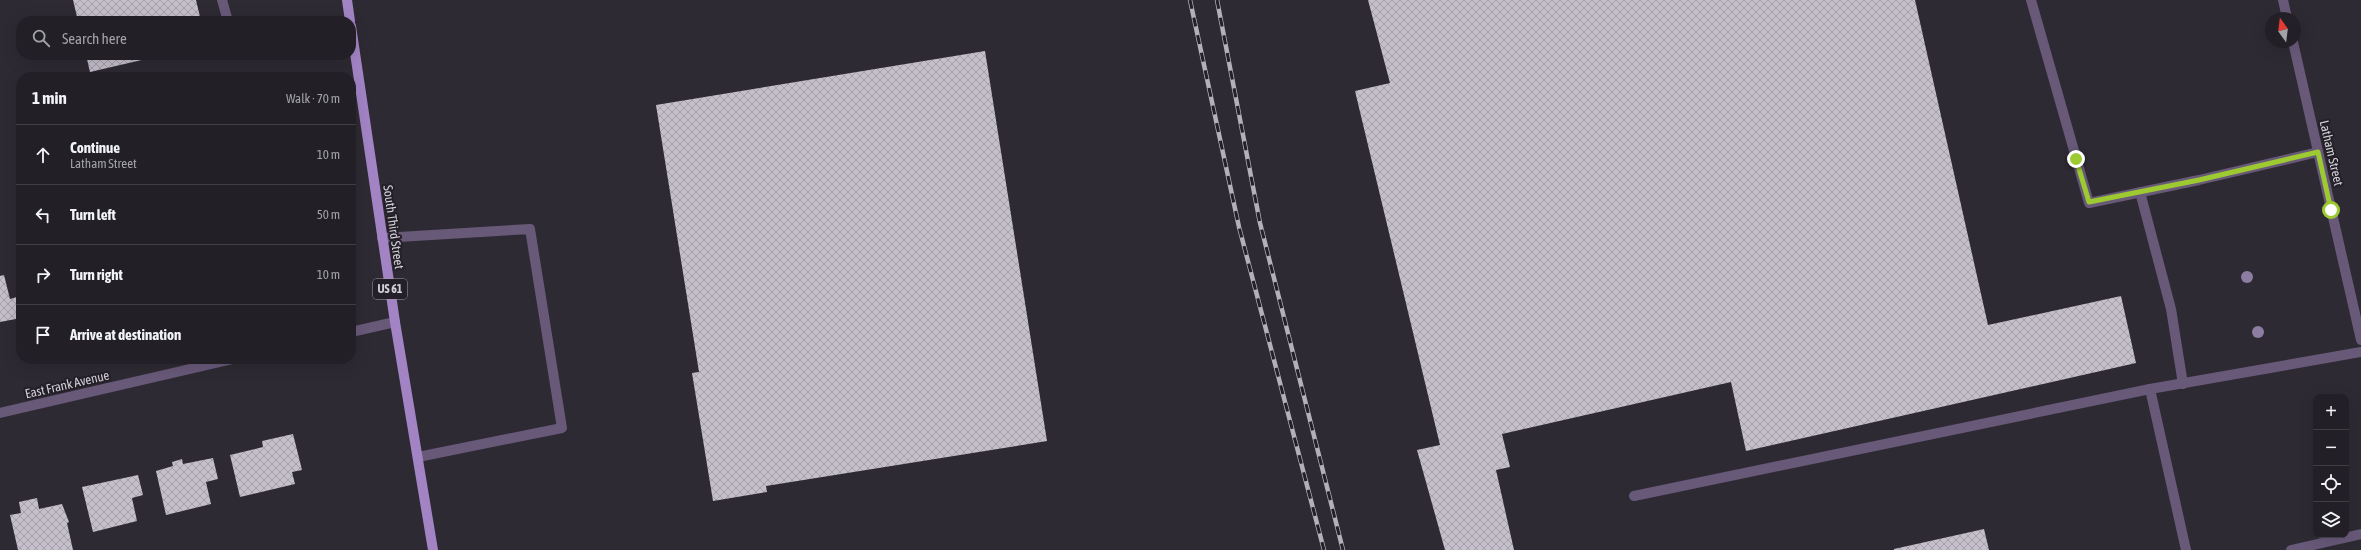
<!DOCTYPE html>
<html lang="en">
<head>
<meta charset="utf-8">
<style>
	body { margin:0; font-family:"Asap Condensed",sans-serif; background:#2e2d32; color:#f1f3f6 }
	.controls { position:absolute; right:12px; bottom:12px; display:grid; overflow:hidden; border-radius:8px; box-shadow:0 4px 16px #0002 }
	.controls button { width:36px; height:36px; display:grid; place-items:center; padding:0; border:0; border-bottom:1px solid #3f3e43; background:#222026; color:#f1f3f6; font:20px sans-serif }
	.compass { position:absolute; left:2265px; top:12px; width:36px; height:36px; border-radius:50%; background:#222026; box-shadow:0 4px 16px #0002; rotate:346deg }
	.stop { position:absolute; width:12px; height:12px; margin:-9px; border:3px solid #9dca30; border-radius:50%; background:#fff }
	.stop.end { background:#9dca30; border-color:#fff; box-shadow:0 1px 4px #0008 }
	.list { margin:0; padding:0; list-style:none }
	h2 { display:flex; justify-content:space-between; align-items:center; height:52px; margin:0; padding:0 16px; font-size:17px }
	h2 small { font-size:13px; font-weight:400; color:#a2a3a7 }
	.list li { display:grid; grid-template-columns:26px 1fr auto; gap:12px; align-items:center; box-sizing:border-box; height:60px; padding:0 16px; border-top:1px solid #3f3e43 }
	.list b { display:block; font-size:15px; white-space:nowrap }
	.list p { margin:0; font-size:13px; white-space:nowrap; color:#a2a3a7 }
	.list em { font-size:13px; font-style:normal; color:#a2a3a7 }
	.icon { flex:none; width:22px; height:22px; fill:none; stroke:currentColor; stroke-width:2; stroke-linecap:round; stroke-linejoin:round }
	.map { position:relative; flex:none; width:2361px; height:550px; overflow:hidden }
	.search { position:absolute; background:#222026; box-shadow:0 4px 16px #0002; left:16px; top:16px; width:340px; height:44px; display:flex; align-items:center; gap:10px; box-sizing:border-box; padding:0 14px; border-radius:16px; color:#a2a3a7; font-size:15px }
	.panel { position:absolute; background:#222026; box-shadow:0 4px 16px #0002; left:16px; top:72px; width:340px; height:292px; border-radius:16px }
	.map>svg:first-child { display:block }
</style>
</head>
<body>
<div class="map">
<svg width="2361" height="550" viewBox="0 0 2361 550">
	<defs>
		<pattern id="building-cross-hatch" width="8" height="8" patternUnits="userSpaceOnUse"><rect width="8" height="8" fill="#c5bfcc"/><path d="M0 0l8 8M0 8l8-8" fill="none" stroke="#a49fa9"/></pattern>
	</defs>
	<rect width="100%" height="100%" fill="#2e2a33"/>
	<g fill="url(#building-cross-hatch)">
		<path d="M73,0H196L201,21H78Z"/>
		<path d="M1368,0H1915L1988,325L2121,296L2136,363L1746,451L1731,382L1502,434L1510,467L1496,470L1514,550H1445L1417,450L1440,445L1355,91L1390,83Z"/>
		<path d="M985,51L1047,441L766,486L767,492L713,501L692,373L699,372L656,105Z"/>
		<path d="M86,55H159V56L90,72Z"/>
		<path d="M4,275L10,299L20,296L21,318L0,322V276Z"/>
		<path d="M293,434L302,470L292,472L295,484L240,497L230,455L263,447L262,441Z"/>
		<path d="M213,458L218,479L206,482L211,504L166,515L156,471L173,466L172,462L182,459L183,464Z"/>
		<path d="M138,475L143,495L132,498L137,521L93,532L82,487Z"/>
		<path d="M37,498L39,509L62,504L69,522L67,523L73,550H18L10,515L21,513L19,502Z"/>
		<path d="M1984,529L1989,550H1894V549Z"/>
	</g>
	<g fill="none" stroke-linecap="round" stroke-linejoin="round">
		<g stroke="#685979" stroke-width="10">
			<path d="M222,0L228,21"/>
			<path d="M2031,0L2089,203L2199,180L2318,152"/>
			<path d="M2283,0L2287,18"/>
			<path d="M2293,42L2361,340"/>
			<path d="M2140,192L2171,309L2183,384"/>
			<path d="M382,238L530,229L562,428L418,457"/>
			<path d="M351,332L395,322"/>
			<path d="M2150,389L2186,550"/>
			<path d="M0,413L233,359"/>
			<path d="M1634,496L2150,389L2361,352"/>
			<path d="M2291,550L2361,534"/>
		</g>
		<g stroke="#a284c5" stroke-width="10">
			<path d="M347,0L350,21"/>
			<path d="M351,26L395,322L433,550"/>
		</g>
		<g stroke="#b3b0b7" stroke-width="4.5">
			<g id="rail">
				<path d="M1190,0L1239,227L1324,550"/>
				<path d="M1217,0L1260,223L1343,550"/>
			</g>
		</g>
		<use href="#rail" stroke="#242029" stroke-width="3" stroke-dasharray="9" stroke-linecap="butt"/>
	</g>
	<g fill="#8e7da3">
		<circle cx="2247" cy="277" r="6"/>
		<circle cx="2258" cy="332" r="6"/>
	</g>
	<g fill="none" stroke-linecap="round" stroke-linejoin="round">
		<path stroke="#9dca30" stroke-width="5" d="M2076,159L2089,202L2199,180L2318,152L2331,210"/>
	</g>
	<g text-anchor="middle" stroke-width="4" stroke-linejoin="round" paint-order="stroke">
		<rect fill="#242029" stroke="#9e9ba2" stroke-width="1" x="373" y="279" width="34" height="20" rx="3"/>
		<g font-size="12" font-weight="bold" fill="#d3d0d6">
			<text x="390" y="293">US 61</text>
		</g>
		<g font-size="13" fill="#d3d0d6" stroke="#242029">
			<text transform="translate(2332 153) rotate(77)" y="5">Latham Street</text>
			<text transform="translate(394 227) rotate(82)" y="5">South Third Street</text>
			<text transform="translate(67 384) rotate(-13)" y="5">East Frank Avenue</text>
		</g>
	</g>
</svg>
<div class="controls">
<button>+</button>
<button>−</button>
<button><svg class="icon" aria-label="locate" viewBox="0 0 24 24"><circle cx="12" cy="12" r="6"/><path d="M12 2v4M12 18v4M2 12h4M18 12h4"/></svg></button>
<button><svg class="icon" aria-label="layers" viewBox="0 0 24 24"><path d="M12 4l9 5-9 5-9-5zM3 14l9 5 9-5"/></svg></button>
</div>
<svg class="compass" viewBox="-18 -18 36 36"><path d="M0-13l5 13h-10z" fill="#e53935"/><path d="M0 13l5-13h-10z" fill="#a2a3a7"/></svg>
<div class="stop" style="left:2331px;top:210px"></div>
<div class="stop end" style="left:2076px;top:159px"></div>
<div class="search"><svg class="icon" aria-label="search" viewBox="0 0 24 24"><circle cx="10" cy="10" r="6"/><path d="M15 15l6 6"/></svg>Search here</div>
<section class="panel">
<h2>1 min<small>Walk · 70 m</small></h2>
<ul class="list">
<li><svg class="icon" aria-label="ahead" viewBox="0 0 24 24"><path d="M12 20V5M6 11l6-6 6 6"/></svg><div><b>Continue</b><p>Latham Street</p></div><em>10 m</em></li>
<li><svg class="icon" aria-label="left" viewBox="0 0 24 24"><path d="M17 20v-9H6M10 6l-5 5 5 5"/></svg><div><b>Turn left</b></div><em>50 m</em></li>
<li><svg class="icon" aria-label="right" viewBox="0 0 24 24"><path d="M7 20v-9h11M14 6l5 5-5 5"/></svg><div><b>Turn right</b></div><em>10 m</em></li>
<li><svg class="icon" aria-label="arrive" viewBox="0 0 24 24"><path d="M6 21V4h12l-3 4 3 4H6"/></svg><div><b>Arrive at destination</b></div></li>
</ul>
</section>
</div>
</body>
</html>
